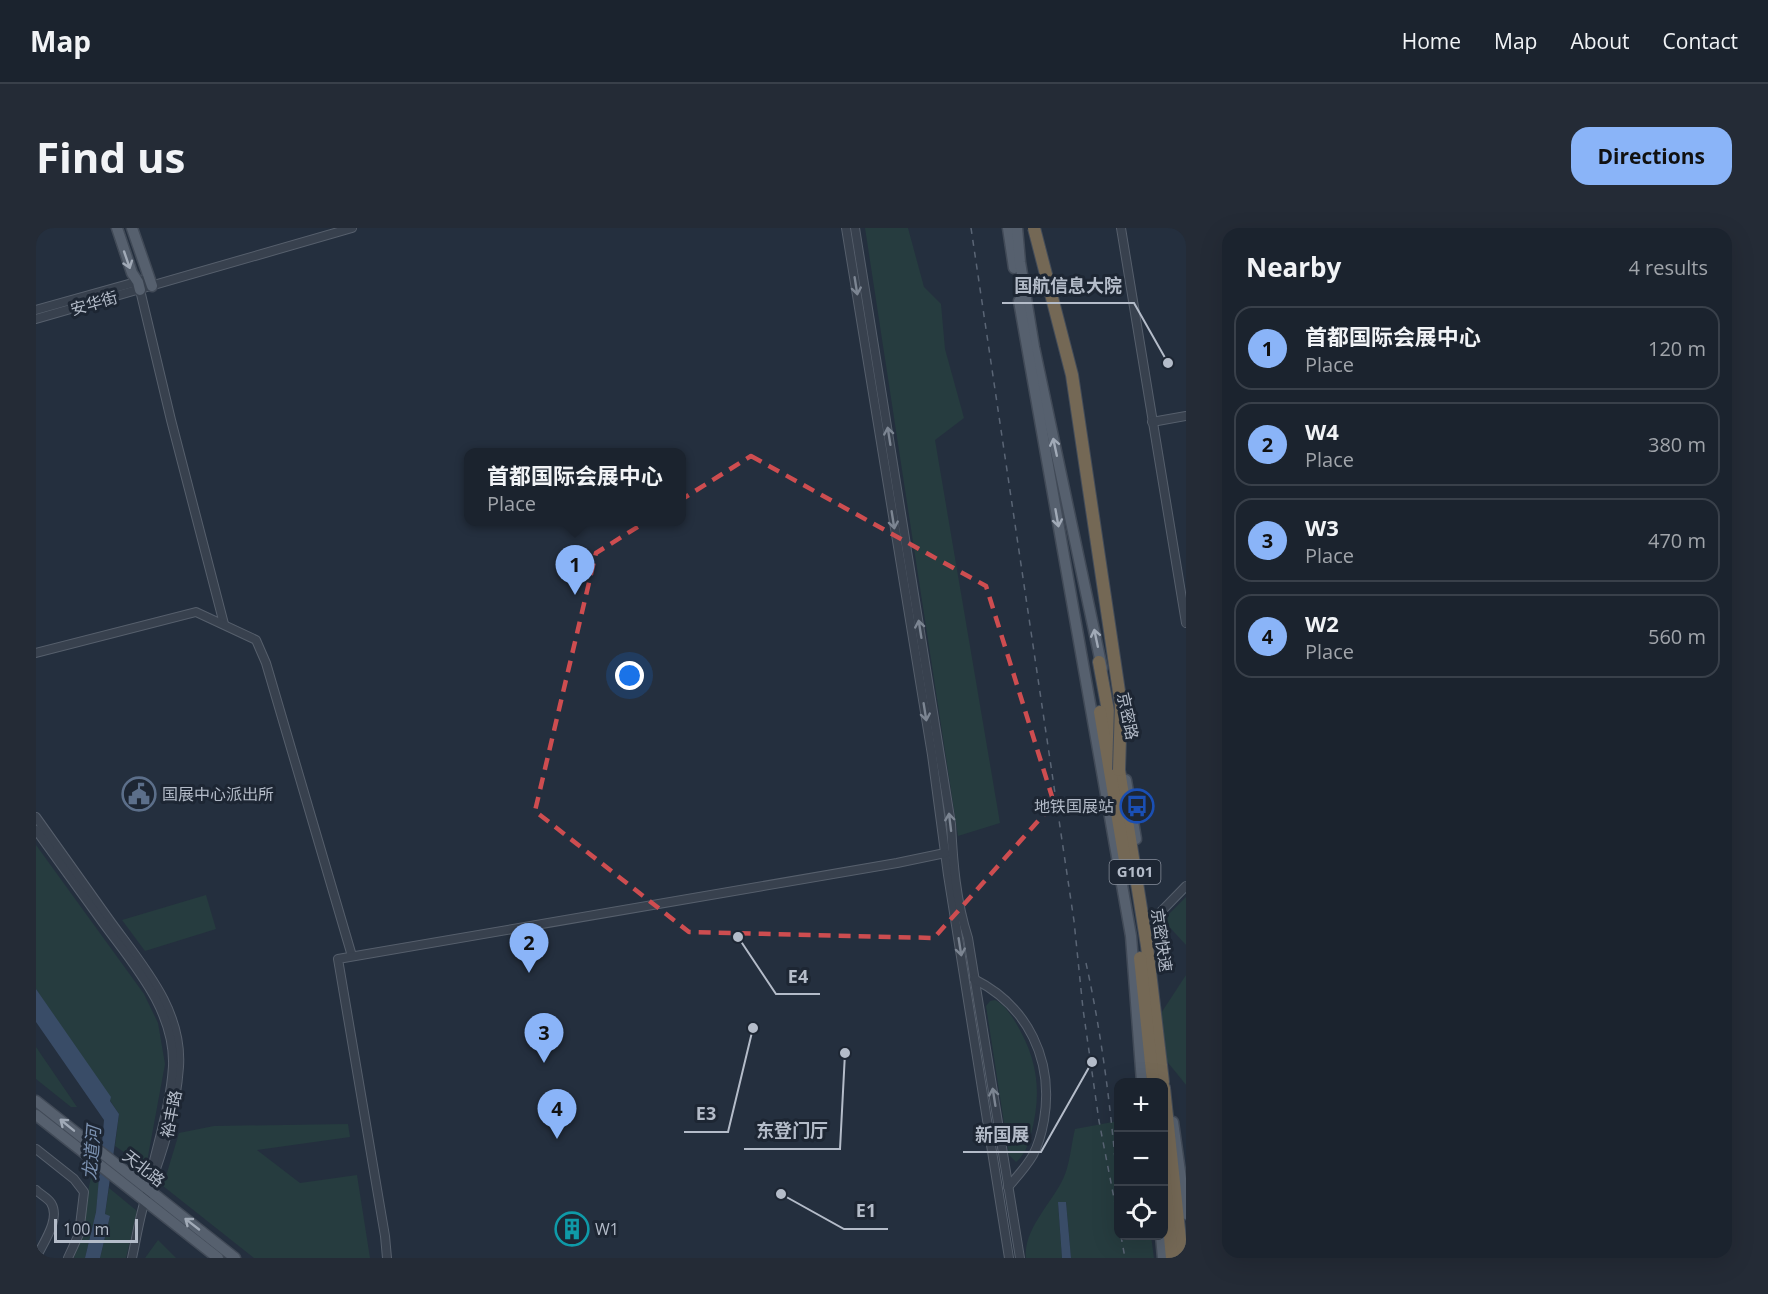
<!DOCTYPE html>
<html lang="en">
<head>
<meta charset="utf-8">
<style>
	body { margin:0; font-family:"Open Sans","Noto Sans SC",sans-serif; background:#242b36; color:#f1f3f6 }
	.controls { position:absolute; right:18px; bottom:18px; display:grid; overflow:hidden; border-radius:12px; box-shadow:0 6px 24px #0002 }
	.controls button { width:54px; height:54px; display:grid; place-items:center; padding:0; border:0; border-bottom:2px solid #39404a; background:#1b232e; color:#f1f3f6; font:30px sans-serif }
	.scale { position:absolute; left:18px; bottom:15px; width:84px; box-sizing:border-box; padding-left:6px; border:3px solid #b4bcc9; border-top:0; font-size:16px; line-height:21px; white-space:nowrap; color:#b4bcc9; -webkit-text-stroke:4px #1d2633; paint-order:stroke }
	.you { position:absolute; left:594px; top:448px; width:21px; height:21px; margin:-15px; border:4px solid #fff; border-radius:50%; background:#1a73e8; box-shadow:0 0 0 9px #1a73e833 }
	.badge { display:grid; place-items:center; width:39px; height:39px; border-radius:50%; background:#8ab4f8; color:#111; font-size:20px; font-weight:700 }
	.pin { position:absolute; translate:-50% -50px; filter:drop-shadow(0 2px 3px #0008) }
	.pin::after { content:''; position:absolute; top:32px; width:21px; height:18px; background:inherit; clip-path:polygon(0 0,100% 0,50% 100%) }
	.popup { position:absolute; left:428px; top:220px; width:222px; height:78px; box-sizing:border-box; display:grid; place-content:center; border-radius:12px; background:#1b232e; filter:drop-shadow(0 2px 4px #0005); font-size:20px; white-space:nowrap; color:#a0a4aa }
	.popup b { font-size:22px; color:#f1f3f6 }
	.popup::after { content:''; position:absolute; left:50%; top:100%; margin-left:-12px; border:12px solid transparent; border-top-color:#1b232e }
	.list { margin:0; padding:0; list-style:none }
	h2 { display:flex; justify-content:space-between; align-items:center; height:78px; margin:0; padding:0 24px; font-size:26px }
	h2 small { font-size:20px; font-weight:400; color:#a0a4aa }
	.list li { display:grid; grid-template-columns:39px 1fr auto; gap:18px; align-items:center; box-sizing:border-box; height:84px; margin:0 12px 12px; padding:0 12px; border:2px solid #39404a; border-radius:18px }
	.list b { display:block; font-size:22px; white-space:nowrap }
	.list p { margin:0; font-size:20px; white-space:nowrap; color:#a0a4aa }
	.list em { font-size:20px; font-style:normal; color:#a0a4aa }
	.icon { flex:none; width:33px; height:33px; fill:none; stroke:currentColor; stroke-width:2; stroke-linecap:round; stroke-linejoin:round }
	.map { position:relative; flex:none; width:1150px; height:1030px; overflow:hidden; border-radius:18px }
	header { display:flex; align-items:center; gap:36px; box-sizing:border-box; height:84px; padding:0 30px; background:#1b232e; border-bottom:2px solid #39404a }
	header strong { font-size:28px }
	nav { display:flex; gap:33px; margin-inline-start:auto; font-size:21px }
	.intro { display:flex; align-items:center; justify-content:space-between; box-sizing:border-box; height:144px; padding:0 36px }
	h1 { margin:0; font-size:42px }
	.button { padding:15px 27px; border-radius:18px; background:#8ab4f8; color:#111; font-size:21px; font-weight:700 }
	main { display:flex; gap:36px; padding:0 36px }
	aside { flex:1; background:#1b232e; border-radius:18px; box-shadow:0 6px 24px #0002 }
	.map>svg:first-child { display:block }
</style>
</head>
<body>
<header>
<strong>Map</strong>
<nav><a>Home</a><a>Map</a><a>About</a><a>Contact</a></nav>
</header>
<div class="intro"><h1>Find us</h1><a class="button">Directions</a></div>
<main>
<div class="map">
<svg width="1150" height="1030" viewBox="0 0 1150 1030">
	<rect width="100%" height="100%" fill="#242f3e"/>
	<g fill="#263c3f">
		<path d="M829,0H872L888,59L905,76L909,121L928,190L899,212L964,595L922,608Z"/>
		<path d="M0,617L108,766L122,795L129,836L110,939L79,918L83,886L0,761Z"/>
		<path d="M170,667L180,701L109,723L86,692Z"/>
		<path d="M1150,669V717L1127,692Z"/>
		<path d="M1150,747V857L1121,821L1118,796Z"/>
		<path d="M959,772C968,776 975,787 980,795C1002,832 1006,865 995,906C993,915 988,928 980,934L973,927L950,778L954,773Z"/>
		<path d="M0,819L41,879H35L0,851Z"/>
		<path d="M1082,893V1008H1115L1118,1030H1035L1030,974L1022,975L1026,1030H990C987,1002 1015,976 1027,951C1034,937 1035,917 1039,901Z"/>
		<path d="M312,896L314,909L221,922L264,955L321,947L334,1030H218L127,958L143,905L178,898Z"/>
		<path d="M56,946L63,952L60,984L49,1030H38C48,1003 48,974 56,946Z"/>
		<path d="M73,960L101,983L90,1030H64L74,989L69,986Z"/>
		<path d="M122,1012L140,1030H109Z"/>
	</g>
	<g fill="#394c67">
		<path d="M0,761L75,869L74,873L83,886L69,986L74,988L64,1030H49L60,984L68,892L0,794Z"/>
		<path d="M1022,974H1030L1035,1030H1026Z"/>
	</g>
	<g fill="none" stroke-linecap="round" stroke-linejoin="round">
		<g stroke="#565f6c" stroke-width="10">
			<g id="minor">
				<path d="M810,0L896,527L912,647L973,1030"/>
				<path d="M819,0L915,596C917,635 920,673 932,710L984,1030"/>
				<path d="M1085,0L1150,395"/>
				<path d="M104,62L135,192L188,396"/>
				<path d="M0,82L114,50"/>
				<path d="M0,91L316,0"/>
				<path d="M1116,194L1150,188"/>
				<path d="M0,425L160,384L220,412L230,435L316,728"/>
				<path d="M0,589C24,623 48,656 72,690C104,735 147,780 143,839C140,882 127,923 112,963C104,984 101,1008 96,1030"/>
				<path d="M0,602C22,632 43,662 65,692C96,735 139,781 137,838C135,873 124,907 116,941"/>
				<path d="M1110,699L1150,658"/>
				<path d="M938,751C992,778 1018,832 1008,892C1006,903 1003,916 997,927C990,939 981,949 972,959"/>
				<path d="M0,921L38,951L48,964L43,1006L32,1030"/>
				<path d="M0,962C4,966 12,970 15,975C25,991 7,1015 0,1030"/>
				<path d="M351,1030L349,1008L302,731L861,635L909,625"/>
			</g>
		</g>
		<g stroke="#414a57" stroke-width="13">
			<g id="major">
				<path d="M81,0L96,45L102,54L104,62"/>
				<path d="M96,0L116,58"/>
				<path d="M972,0L978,40"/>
				<path d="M981,0L984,34L998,119L1066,440"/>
				<path d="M983,73L1095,708L1106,854"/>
				<path d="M1090,552L1100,611"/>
				<path d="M0,873L199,1030"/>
				<path d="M0,887L182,1030"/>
				<path d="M1137,894L1150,986"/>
				<path d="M1125,1008L1127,1030"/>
			</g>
		</g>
		<g stroke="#434c59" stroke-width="14">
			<g id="highway">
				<path d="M1063,434L1083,542L1111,718L1127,854"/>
				<path d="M1064,484L1090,638"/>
				<path d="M1104,730L1117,854"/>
				<path d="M1128,860L1146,1030"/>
				<path d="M1128,946L1136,1030"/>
			</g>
		</g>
		<use href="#minor" stroke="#38414e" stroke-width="8"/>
		<use href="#major" stroke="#56606e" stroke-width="10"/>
		<use href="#highway" stroke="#746855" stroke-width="12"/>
		<g stroke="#5a6575" stroke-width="1.5" stroke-dasharray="6 6" stroke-linecap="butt">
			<path d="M935,0L1038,693L1047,781L1063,893L1082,991"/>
			<path d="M1050,735C1065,803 1074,873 1080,942"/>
			<path d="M1085,1008L1089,1030"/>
		</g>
		<g stroke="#434c59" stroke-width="14" stroke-linecap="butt">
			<path id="highway-bridge" d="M998,0L1036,147L1085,477L1083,542"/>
		</g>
		<use href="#highway-bridge" stroke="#746855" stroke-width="12"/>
	</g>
	<defs><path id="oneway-shaft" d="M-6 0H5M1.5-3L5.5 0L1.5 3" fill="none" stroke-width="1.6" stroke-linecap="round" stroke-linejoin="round" transform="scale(1.5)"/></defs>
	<g stroke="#a1aab7">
		<use href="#oneway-shaft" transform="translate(91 32) rotate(71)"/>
		<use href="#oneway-shaft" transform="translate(1019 219) rotate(-102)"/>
		<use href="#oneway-shaft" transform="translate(1021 290) rotate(80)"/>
		<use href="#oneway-shaft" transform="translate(1060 410) rotate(-102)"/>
		<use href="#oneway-shaft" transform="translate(31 897) rotate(-141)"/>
		<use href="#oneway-shaft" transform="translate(156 996) rotate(-142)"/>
	</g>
	<g stroke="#7c8592">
		<use href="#oneway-shaft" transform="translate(820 58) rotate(81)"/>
		<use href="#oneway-shaft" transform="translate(853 208) rotate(-99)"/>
		<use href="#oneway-shaft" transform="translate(857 292) rotate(81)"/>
		<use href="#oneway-shaft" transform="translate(884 401) rotate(-99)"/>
		<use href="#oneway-shaft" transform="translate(889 484) rotate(81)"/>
		<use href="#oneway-shaft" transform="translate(914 594) rotate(-97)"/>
		<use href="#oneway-shaft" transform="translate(924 719) rotate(81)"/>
		<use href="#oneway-shaft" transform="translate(958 869) rotate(-99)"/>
	</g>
	<path fill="none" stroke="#ce4d50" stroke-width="4.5" stroke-dasharray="12 8" stroke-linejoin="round" d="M715,228L950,358L1018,575L898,710L653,704L499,583L560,325Z"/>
	<defs>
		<g id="civic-ring" transform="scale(1.725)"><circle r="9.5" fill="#1d2633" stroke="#5c6f8a" stroke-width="1.5"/><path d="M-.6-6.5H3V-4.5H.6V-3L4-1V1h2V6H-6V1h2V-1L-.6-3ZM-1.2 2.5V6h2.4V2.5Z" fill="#5c6f8a"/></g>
		<g id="bus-ring" transform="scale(1.725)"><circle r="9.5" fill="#1d2633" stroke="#1a4fb4" stroke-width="1.5"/><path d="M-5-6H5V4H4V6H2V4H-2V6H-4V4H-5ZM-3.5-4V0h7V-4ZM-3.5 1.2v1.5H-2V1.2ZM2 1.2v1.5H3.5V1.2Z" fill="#1a4fb4"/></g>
		<g id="building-ring" transform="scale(1.725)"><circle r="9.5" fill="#1d2633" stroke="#0f9aa8" stroke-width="1.5"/><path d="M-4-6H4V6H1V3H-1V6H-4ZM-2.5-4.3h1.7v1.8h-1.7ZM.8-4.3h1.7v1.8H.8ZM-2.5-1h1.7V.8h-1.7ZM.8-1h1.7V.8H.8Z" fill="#0f9aa8"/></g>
	</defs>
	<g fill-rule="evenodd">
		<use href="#civic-ring" x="103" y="566"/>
		<use href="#bus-ring" x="1101" y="578"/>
		<use href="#building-ring" x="536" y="1001"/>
	</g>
	<g text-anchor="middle" stroke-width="6" stroke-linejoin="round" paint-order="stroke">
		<rect fill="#1d2633" stroke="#878f9c" stroke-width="1.5" x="1073.5" y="632" width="51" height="24" rx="4.5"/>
		<g font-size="15" font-weight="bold" fill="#b4bcc9">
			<text x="1099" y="649">G101</text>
		</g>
		<g font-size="16" fill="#b4bcc9" stroke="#1d2633">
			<text transform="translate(58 75) rotate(-16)" y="6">安华街</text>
			<text transform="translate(1092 488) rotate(78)" y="6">京密路</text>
			<text transform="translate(1126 712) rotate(82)" y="6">京密快速</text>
			<text transform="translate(135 886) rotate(-79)" y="6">裕丰路</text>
			<text transform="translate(108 940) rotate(38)" y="6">天北路</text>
		</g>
		<g font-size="16" fill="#b4bcc9" stroke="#1d2633" text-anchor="start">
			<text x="126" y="572">国展中心派出所</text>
			<text x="1078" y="584" text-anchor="end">地铁国展站</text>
			<text x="559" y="1007">W1</text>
		</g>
		<g font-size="18" font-style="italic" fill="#7c92b1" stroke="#1d2633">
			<text transform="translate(56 925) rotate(-85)" y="6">龙道河</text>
		</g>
	</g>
	<path fill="none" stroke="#b4bcc9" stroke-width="2" d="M1132 135L1098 75H966M702 709L740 766H784M717 800L692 904H648M809 825L804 921H708M1056 834L1005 924H927M745 966L808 1001H852"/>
	<g fill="#b4bcc9" stroke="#1d2633" stroke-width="2">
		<circle cx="1132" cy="135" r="6"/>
		<circle cx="702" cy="709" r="6"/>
		<circle cx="717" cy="800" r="6"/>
		<circle cx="809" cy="825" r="6"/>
		<circle cx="1056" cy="834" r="6"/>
		<circle cx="745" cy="966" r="6"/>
	</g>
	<g font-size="18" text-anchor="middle" font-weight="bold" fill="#b4bcc9" stroke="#1d2633" stroke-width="6" stroke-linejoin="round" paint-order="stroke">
		<text x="1032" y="64">国航信息大院</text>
		<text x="762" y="755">E4</text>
		<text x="670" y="892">E3</text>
		<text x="756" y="909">东登门厅</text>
		<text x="966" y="913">新国展</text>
		<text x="830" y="989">E1</text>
	</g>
</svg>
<div class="controls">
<button>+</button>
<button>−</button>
<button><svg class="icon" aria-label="locate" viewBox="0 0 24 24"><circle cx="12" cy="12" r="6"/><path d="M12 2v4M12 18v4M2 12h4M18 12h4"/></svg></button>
</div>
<div class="scale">100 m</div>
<div class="you"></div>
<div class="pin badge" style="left:539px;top:367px">1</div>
<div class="popup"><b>首都国际会展中心</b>Place</div>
<div class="pin badge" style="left:493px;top:745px">2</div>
<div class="pin badge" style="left:508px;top:835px">3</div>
<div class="pin badge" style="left:521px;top:911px">4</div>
</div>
<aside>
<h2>Nearby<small>4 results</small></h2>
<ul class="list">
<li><span class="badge">1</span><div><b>首都国际会展中心</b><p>Place</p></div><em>120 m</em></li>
<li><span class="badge">2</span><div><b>W4</b><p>Place</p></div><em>380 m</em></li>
<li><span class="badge">3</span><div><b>W3</b><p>Place</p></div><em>470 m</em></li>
<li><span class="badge">4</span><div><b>W2</b><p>Place</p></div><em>560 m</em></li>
</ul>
</aside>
</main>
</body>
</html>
